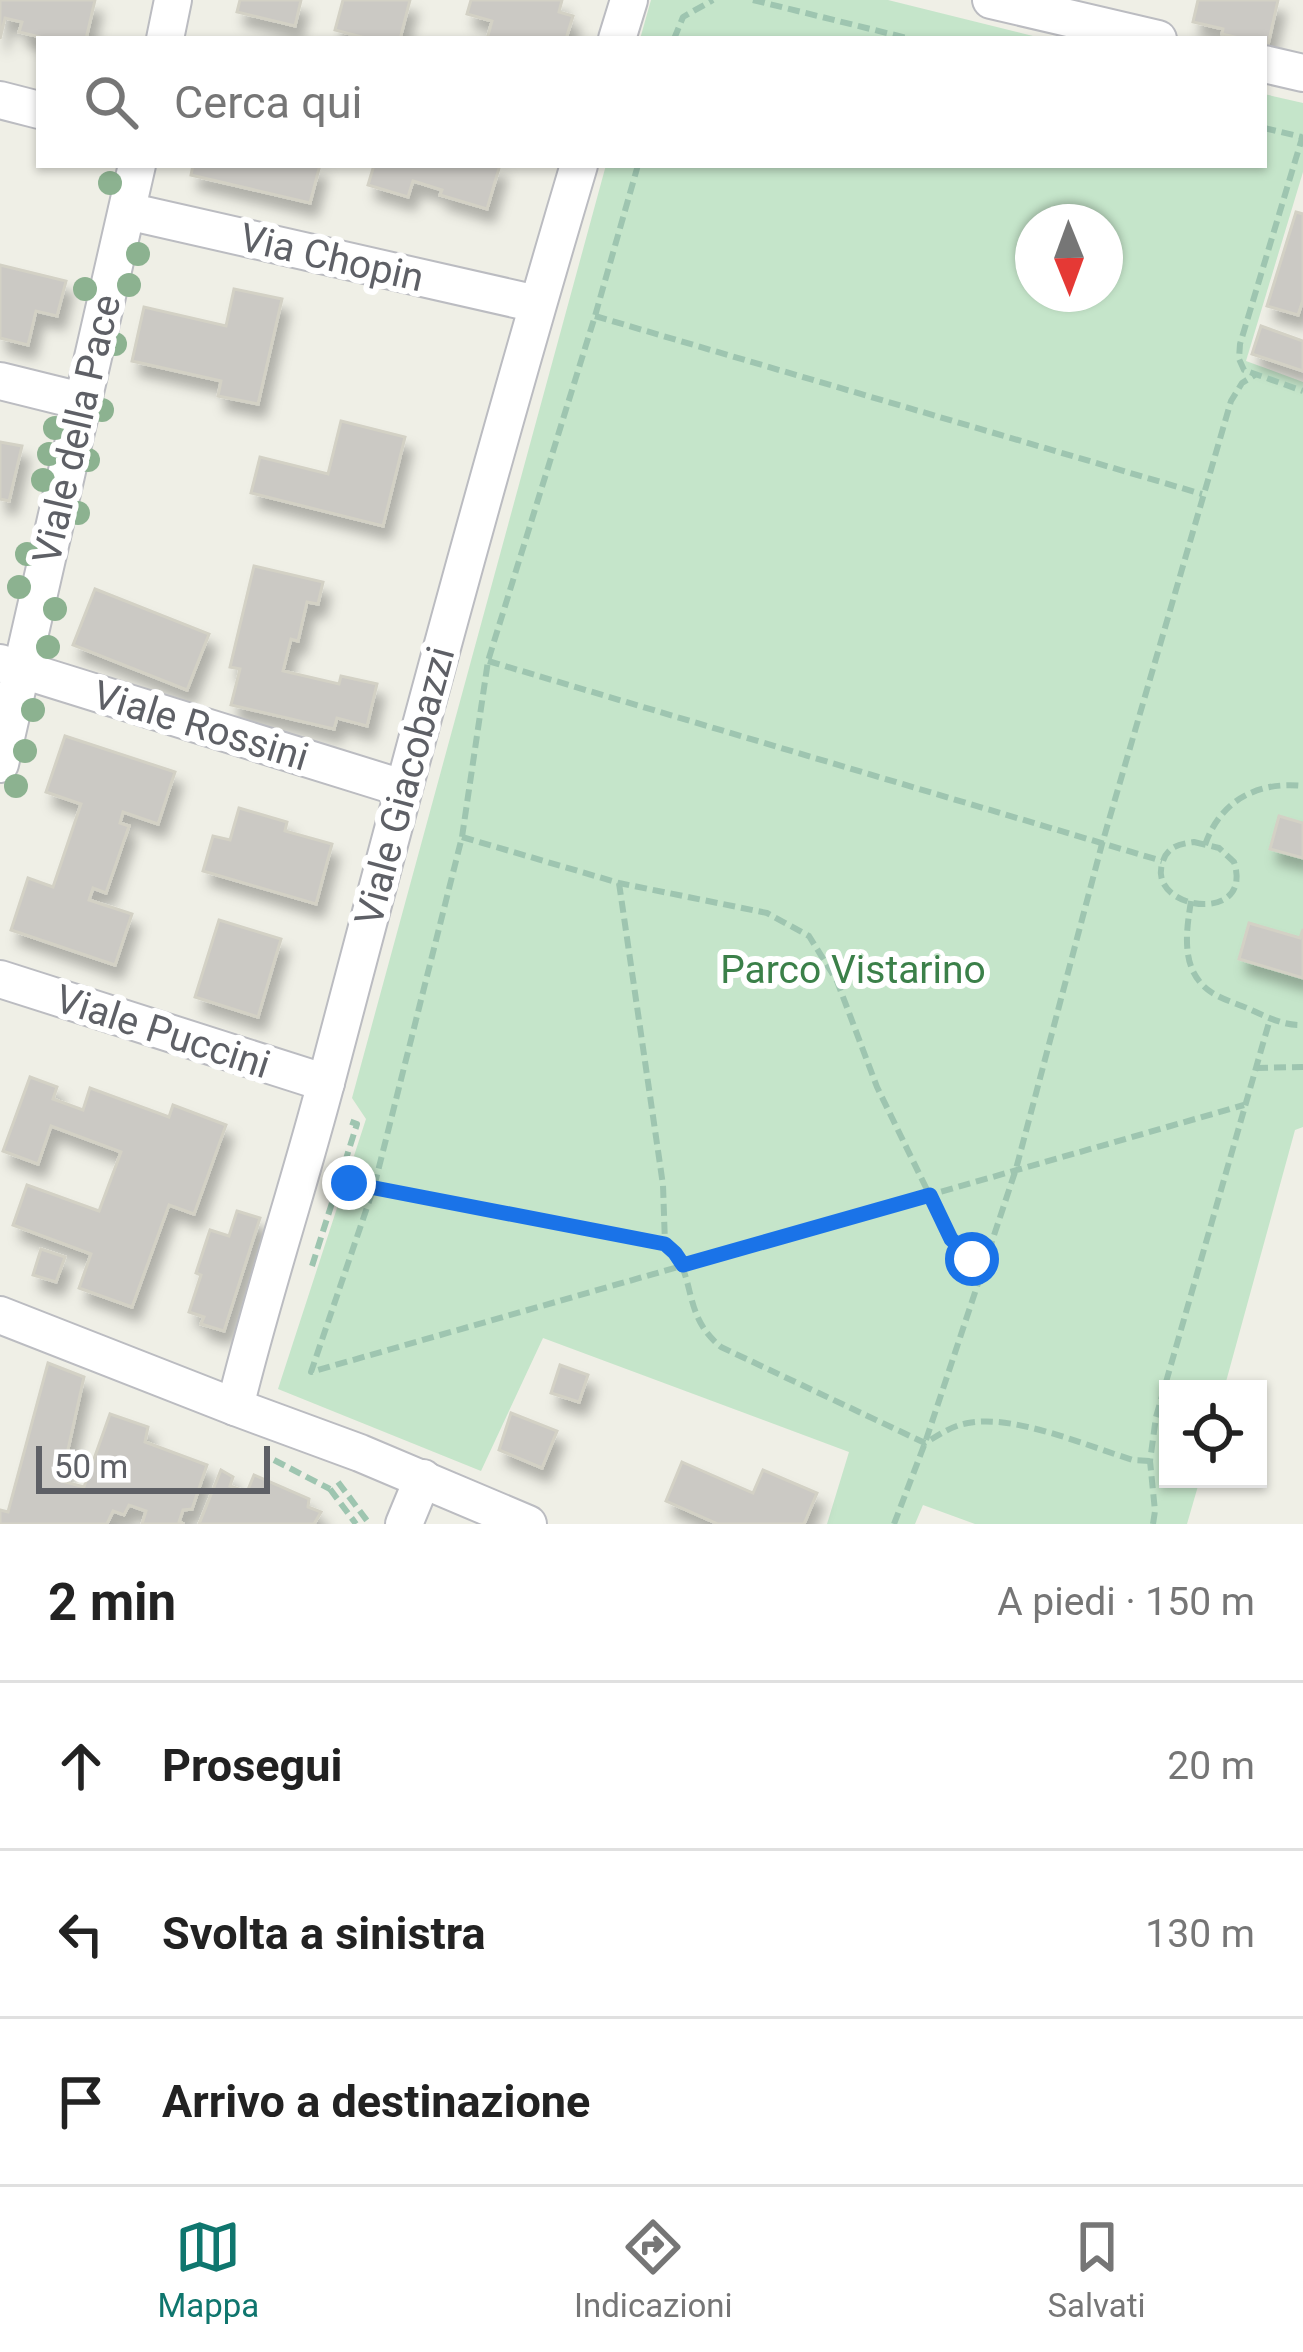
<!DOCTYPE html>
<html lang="it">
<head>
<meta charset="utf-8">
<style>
	body { margin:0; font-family:Roboto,sans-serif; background:#f6f6f6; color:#222 }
	.controls { position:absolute; right:36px; bottom:36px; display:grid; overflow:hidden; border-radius:0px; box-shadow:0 3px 9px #0004 }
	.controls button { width:108px; height:108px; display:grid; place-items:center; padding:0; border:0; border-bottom:3px solid #e0e0e0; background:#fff; color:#222; font:60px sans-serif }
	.compass { position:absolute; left:1015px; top:204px; width:108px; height:108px; border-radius:50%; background:#fff; box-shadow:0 3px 9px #0004; rotate:179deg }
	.scale { position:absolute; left:36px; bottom:30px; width:234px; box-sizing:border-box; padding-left:12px; border:6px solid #5e6066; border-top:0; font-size:33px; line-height:42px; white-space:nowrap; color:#5e6066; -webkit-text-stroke:9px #fff; paint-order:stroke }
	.stop { position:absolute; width:36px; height:36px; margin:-27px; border:9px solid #1a73e8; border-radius:50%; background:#fff }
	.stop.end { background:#1a73e8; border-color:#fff; box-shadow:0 3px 12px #0008 }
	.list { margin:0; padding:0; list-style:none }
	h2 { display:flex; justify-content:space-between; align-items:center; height:156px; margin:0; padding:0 48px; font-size:51px }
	h2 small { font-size:39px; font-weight:400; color:#767676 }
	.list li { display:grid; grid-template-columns:78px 1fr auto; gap:36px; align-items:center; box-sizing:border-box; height:168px; padding:0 48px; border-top:3px solid #e0e0e0 }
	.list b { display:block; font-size:45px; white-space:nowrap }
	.list em { font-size:39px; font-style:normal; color:#767676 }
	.icon { flex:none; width:66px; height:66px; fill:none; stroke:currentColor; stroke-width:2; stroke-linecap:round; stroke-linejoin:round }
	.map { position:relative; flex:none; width:1303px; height:1524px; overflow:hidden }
	.search { position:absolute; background:#fff; box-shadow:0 3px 9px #0004; left:36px; right:36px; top:36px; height:132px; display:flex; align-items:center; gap:30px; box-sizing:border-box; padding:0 42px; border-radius:0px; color:#767676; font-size:45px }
	.sheet { height:660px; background:#fff }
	nav { display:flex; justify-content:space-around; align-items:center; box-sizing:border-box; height:168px; border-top:3px solid #e0e0e0; background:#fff; font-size:33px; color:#767676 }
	nav a { display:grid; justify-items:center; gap:6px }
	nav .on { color:#0f766e }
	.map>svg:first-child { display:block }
</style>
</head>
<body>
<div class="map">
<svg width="1303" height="1524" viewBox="0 0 1303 1524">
	<defs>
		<filter id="shadow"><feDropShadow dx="7" dy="13" stdDeviation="6" flood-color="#0004"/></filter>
	</defs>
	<rect width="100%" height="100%" fill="#efefe6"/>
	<g fill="#c5e5ca" fill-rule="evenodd">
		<path d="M651,0H888L1045,39H640Z"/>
		<path d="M1264,94L1303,103V172L1246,361L1303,382V1127L1295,1130L1224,1389H1168V1479H1200L1187,1524H975L923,1505L915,1524H827L849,1452L543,1338L481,1471L278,1389L366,1119L352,1098L606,165H1264ZM1033,222H1105V294H1033Z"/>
	</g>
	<g fill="#cbc9c4" stroke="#d3d1c5" stroke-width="3" filter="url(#shadow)">
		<path d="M0,0H95L86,39H48L19,32L22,22L5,18L0,39Z"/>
		<path d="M240,0H301L295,26L237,12Z"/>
		<path d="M343,0H410L400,39H369L335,30Z"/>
		<path d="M471,0H562L559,12L573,16L566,39H487L492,21L467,14Z"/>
		<path d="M1198,0H1278L1268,45L1264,44V39H1243L1222,34L1223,29L1193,22Z"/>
		<path d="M193,165H320L310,203L191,175Z"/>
		<path d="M374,165H500L487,209L440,195L442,190L413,181L408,197L368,185Z"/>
		<path d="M1296,212L1303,214V300L1298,315L1267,306Z"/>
		<path d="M0,265L66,281L57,316L36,311L28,345L0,338Z"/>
		<path d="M234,289L282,299L258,404L218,396L221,381L132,361L144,307L226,326Z"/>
		<path d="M1261,326L1303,341V371L1252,354Z"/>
		<path d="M341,421L405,437L383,526L251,493L260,457L328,474Z"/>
		<path d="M0,442L22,446L9,501L0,499Z"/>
		<path d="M254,566L323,582L318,604L307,602L298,641L291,639L283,671L339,684L341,676L377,684L367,726L337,718L334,729L231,705L240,669L230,667Z"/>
		<path d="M95,589L209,634L187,690L73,645Z"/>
		<path d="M65,736L175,772L158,824L123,812L120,823L129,826L106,893L93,888L89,900L132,914L115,965L11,930L28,878L53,887L81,804L46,792Z"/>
		<path d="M239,808L287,822L285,831L332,844L316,904L203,871L213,836L230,840Z"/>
		<path d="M1279,816L1303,823V858L1270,849Z"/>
		<path d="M219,920L281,939L258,1017L195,997Z"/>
		<path d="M1249,923L1300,938L1303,929V978L1239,959Z"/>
		<path d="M30,1077L57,1087L53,1099L83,1110L90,1088L169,1117L173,1105L226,1125L194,1214L169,1205L132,1307L79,1288L91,1254L13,1225L27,1185L99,1211L121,1152L51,1126L38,1164L3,1151Z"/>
		<path d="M237,1211L260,1218L224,1331L201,1324L204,1317L189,1312L201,1275L196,1273L210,1230L229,1236Z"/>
		<path d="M41,1249L65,1257L56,1282L33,1275Z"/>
		<path d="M48,1363L84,1377L61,1481L84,1487L110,1414L148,1427L145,1442L207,1465L192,1509L183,1510L179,1522L184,1524H142L146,1511L129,1505L124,1515L113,1511L107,1524H0V1510L8,1512Z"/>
		<path d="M560,1365L588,1375L579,1402L551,1393Z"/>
		<path d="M511,1413L557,1431L542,1468L499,1450Z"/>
		<path d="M682,1462L753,1493L763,1470L817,1493L804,1524H718L666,1501Z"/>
		<path d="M221,1470L233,1477L230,1486L247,1492L254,1475L309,1499L308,1507L321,1512L314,1524H199Z"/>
	</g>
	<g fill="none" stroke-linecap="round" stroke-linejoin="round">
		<g stroke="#bbbcc1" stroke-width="40">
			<g id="minor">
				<path d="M991,0L1158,39"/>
				<path d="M165,39L173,0"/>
				<path d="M617,39L629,0"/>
				<path d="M1264,64L1303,73"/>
				<path d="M0,100L39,110"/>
				<path d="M127,211L537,304"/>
				<path d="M0,381L81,401"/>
				<path d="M0,663L402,788"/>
				<path d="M0,764L137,165"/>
				<path d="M0,979L326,1083"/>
				<path d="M0,1315L235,1407L360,1453L528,1524"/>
				<path d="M235,1407C262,1296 299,1186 328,1075C408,771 489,467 579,165"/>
				<path d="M404,1524L423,1478"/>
			</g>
		</g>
		<g stroke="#9ec5b0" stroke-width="6" stroke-dasharray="12 6" stroke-linecap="butt">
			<path d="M753,0L911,39"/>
			<path d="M674,39L683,17L713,0"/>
			<path d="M1264,128L1302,137"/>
			<path d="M1303,135L1240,344L1239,359L1244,370L1303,391"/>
			<path d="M638,165L595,316L488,661L462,837L374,1187L311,1372L1244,1105"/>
			<path d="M595,316L1202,494"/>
			<path d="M488,661L1162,861"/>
			<path d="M462,837L619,883L767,913L809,936L837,981L877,1087L951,1239L984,1266"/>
			<path d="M1194,842L1219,848L1234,862C1255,926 1144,910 1163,861C1168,846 1180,844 1194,842Z"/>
			<path d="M1205,845C1220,801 1257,781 1303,786"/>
			<path d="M619,883L663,1185L665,1244"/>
			<path d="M1191,901C1186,933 1180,971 1211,992C1221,999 1235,1003 1247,1008C1265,1016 1283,1026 1303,1025"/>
			<path d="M1256,1068L1303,1067"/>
			<path d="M339,1181L665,1244C699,1272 679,1313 721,1347L925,1443C939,1435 951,1426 968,1423C1014,1414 1087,1446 1133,1460L1150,1461"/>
			<path d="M312,1266L357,1124L346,1120"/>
			<path d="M274,1460L330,1489"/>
			<path d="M338,1482L368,1522"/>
			<path d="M330,1489L356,1524"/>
			<path d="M894,1524L925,1443L1016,1169L1102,844L1231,401L1242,383L1255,375"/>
			<path d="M1153,1524L1155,1511L1150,1461L1156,1417L1270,1019"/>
		</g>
		<use href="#minor" stroke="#fff" stroke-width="36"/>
	</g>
	<g fill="#8cb290">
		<circle cx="110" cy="183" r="12"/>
		<circle cx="138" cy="254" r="12"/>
		<circle cx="129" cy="285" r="12"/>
		<circle cx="85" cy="289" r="12"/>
		<circle cx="115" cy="344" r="12"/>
		<circle cx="102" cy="410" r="12"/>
		<circle cx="55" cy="428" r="12"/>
		<circle cx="49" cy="454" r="12"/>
		<circle cx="88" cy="460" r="12"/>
		<circle cx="43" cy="480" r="12"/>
		<circle cx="78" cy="513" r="12"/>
		<circle cx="27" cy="554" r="12"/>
		<circle cx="19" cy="587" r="12"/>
		<circle cx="55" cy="609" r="12"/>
		<circle cx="48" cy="647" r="12"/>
		<circle cx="33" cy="710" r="12"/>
		<circle cx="25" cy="751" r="12"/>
		<circle cx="16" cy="786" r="12"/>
	</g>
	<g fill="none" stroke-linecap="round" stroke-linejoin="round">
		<path stroke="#1a73e8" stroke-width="15" d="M349,1183L665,1244L675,1253L683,1265L930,1195L951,1239L972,1259"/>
	</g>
	<g text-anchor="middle" stroke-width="12" stroke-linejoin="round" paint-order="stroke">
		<g font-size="39" fill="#5e6066" stroke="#fff">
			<text transform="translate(332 257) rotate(13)" y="14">Via Chopin</text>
			<text transform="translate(76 429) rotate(-77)" y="14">Viale della Pace</text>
			<text transform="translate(201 725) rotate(17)" y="14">Viale Rossini</text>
			<text transform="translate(404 786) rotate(-75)" y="14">Viale Giacobazzi</text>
			<text transform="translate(163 1031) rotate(18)" y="14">Viale Puccini</text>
		</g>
		<g font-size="39" fill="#3b8049" stroke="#fff">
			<text x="853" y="983">Parco Vistarino</text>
		</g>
	</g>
</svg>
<div class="controls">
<button><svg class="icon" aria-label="locate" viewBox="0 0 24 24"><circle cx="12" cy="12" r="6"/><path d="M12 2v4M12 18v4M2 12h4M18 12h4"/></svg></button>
</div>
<svg class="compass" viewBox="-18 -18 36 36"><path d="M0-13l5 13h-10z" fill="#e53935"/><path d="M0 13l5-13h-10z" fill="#767676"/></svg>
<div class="scale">50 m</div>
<div class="stop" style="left:972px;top:1259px"></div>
<div class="stop end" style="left:349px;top:1183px"></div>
<div class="search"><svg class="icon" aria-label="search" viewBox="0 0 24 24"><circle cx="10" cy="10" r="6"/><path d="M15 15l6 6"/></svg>Cerca qui</div>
</div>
<section class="sheet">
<h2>2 min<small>A piedi · 150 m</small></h2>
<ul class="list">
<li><svg class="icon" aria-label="ahead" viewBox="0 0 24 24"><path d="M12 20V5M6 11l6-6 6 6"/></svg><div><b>Prosegui</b></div><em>20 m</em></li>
<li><svg class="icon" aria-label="left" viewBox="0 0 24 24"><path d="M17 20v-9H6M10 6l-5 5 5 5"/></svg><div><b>Svolta a sinistra</b></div><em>130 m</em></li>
<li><svg class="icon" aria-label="arrive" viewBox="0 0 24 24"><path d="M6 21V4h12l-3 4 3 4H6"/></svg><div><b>Arrivo a destinazione</b></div></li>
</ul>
</section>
<nav>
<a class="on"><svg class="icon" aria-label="map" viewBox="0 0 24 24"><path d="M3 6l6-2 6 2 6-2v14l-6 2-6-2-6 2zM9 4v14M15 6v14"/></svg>Mappa</a>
<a><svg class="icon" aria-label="directions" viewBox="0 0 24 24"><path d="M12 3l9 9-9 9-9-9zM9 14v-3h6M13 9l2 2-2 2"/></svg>Indicazioni</a>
<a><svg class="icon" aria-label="saved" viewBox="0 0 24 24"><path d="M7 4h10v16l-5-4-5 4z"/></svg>Salvati</a>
</nav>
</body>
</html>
